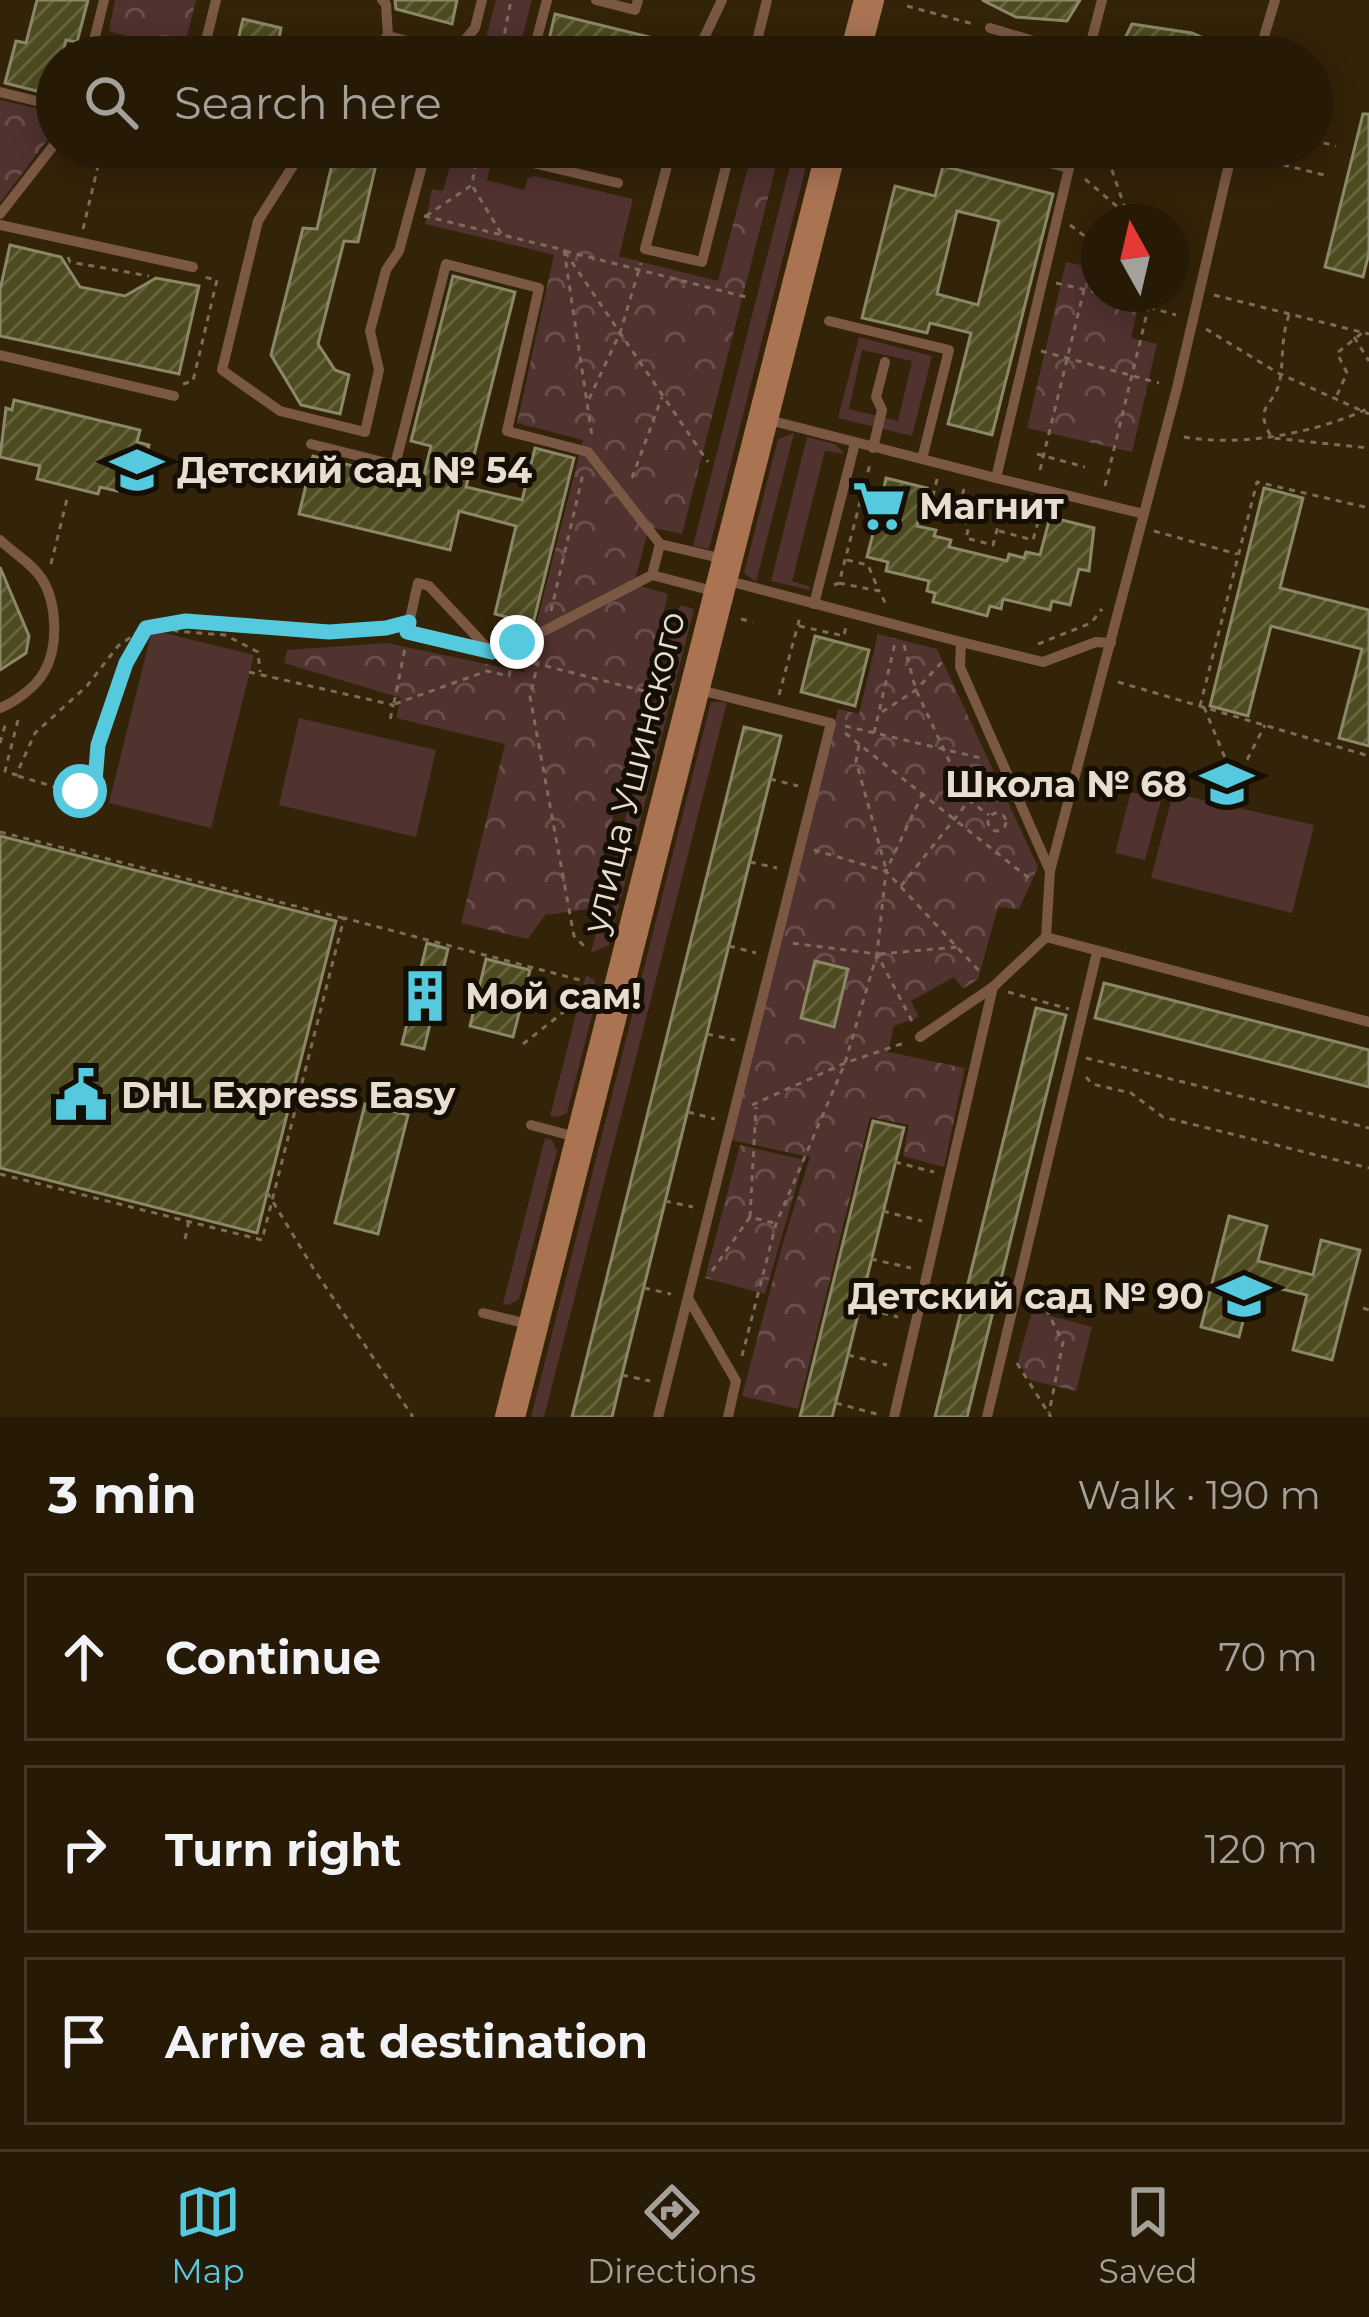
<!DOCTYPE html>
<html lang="en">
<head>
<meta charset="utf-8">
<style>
	body { margin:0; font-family:Montserrat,sans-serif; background:#2e2310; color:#f1f3f6 }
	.compass { position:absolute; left:1081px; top:204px; width:108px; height:108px; border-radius:50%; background:#261a06; box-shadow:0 6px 30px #0003; rotate:352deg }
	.stop { position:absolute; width:36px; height:36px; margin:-27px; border:9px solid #55cadf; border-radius:50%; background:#fff }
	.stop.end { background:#55cadf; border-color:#fff; box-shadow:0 3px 12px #0008 }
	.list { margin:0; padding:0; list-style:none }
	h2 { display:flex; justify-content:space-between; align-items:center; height:156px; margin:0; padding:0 48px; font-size:51px }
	h2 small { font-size:39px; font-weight:400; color:#a4a19b }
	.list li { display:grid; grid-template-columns:78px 1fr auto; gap:36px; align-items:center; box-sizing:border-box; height:168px; margin:0 24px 24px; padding:0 24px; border:3px solid #423828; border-radius:0px }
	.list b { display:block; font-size:45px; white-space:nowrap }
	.list em { font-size:39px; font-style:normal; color:#a4a19b }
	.icon { flex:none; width:66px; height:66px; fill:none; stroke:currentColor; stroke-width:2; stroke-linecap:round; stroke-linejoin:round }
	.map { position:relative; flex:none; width:1369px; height:1417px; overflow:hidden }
	.search { position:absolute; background:#261a06; box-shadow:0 6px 30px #0003; left:36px; right:36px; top:36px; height:132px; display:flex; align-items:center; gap:30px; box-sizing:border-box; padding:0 42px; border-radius:66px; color:#a4a19b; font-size:45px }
	.sheet { height:732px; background:#261a06 }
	nav { display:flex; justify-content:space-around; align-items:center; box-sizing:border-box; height:168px; border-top:3px solid #423828; background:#261a06; font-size:33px; color:#a4a19b }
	nav a { display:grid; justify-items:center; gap:6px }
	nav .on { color:#55cadf }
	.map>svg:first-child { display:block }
</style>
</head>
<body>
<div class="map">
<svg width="1369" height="1417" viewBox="0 0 1369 1417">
	<defs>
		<pattern id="forest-crowns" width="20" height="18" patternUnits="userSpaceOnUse" patternTransform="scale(3)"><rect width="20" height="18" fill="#50322f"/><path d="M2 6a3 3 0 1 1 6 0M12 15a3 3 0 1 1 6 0" fill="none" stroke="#694f4c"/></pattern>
		<pattern id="building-hatch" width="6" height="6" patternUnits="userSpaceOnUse" patternTransform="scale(3)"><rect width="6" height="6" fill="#4e4b21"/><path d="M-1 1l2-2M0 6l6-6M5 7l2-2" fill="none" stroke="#686440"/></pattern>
	</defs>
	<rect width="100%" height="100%" fill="#332308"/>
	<g fill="#50322f" fill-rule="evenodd">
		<path d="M496,0H532L517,57H478L481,56Z"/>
		<path d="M455,147H495L487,180L524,190L528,178L535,176L633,199L619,256L558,242L555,255L425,224L432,189L443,191Z"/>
		<path d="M795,147H811L709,549L693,546Z"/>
		<path d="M859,337L932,356L912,436L838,418ZM862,350L912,361L898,421L849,409Z"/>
		<path d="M794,433L756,582L744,573L778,439Z"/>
		<path d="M807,437L835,444L845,454L825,451L792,581L810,587L809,590L771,581Z"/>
		<path d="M680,605L694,609L609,945L591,953Z"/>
		<path d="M152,630L254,655L211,828L109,803Z"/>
		<path d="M711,702H727L544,1417H531Z"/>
		<path d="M299,718L436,750L416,837L279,805Z"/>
		<path d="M1131,792L1161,800L1145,860L1115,853Z"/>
		<path d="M1173,793L1314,825L1292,913L1151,878Z"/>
		<path d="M586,975L594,980L598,992L567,1113L557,1117L550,1116Z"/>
		<path d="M545,1138L552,1140L557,1151L519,1299L509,1305L503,1304Z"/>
	</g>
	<g fill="url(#forest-crowns)">
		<path d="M115,0H196L183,52L109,31Z"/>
		<path d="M0,100L57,113V127L0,203Z"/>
		<path d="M750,160L776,166L682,534L649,527L634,584L668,594L590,909L545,915L528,939L461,923L505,744L396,718L401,698L284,663L287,650L387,643L524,672L583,440L517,423L557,241L718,281Z"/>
		<path d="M1066,262L1099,269V294H1141L1131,338L1157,344L1132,452L1027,428Z"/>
		<path d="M878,634L937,649L1038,867L1019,909L998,907L978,979L963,989L954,977L911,1001L919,1017L894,1026L888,1052L965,1068L944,1167L903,1156L909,1125L870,1117L798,1409L742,1396L782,1246L810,1157L731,1140L838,709L859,714Z"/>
		<path d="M740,1145L804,1160L765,1294L705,1278Z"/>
		<path d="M1032,1311L1092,1327L1076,1391L1030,1380L1018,1361Z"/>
	</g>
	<g fill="url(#building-hatch)" stroke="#8a8867" stroke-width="3" fill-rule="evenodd">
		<path d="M37,0H88L77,42L66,40L62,57H57L52,95L5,83L16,41L26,43Z"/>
		<path d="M395,0H457L452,24L396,9Z"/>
		<path d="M982,0H1080L1067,21L1016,17Z"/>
		<path d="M555,14L666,41L662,57H545Z"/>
		<path d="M243,19L281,28L278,44L288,57H234Z"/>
		<path d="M1132,24L1192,33L1246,57H1116Z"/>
		<path d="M1363,114H1369V253L1363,277L1325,267Z"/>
		<path d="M336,147H380L358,242L344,241L318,344L335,370L349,375L340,414L301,405L271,355L303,228L317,229Z"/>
		<path d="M943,166L1053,194L992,435L948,424L971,333L930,323L927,333L862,318L895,186L935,196ZM957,211L999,221L978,305L937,294Z"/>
		<path d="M10,245L61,257L80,287L125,296L156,278L199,286L179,374L0,336V290Z"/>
		<path d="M453,276L515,292L466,487L522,500L535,448L574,458L533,624L495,614L516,526L459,511L450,550L299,514L313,456L422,483L431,446L411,441Z"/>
		<path d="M14,400L140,430L137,442L149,445L138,489L118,484L117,491L100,487L98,494L37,479L40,466L0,457L6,408L12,410Z"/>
		<path d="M886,478L927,488L917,526L936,530L934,536L951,540L949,547L1007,561L1009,554L1024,558L1026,552L1040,555L1050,517L1094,528L1089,571L1079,569L1070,605L1052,601L1050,610L1003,599L1001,609L990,606L987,616L933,602L935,593L927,591L929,581L886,571L888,562L867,557L877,518L869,516L874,495L882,497Z"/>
		<path d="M1264,488L1303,498L1280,588L1369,610V746L1339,738L1362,649L1271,626L1248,716L1210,706Z"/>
		<path d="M0,567L29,636L26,653L0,670Z"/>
		<path d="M815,636L869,650L855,706L801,692Z"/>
		<path d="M744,727L781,736L622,1375L612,1417H572Z"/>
		<path d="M0,836L336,921L257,1233L0,1168Z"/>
		<path d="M427,943L448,949L424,1049L402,1044Z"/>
		<path d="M486,959L530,970L513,1037L470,1026Z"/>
		<path d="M815,961L848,969L834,1027L801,1018Z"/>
		<path d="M1104,983L1369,1050V1087L1095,1018Z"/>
		<path d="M1036,1008L1066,1015L967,1417H935Z"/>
		<path d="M365,1104L408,1115L378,1234L335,1223Z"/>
		<path d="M873,1121L904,1128L848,1355L832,1417H800Z"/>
		<path d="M1229,1216L1267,1226L1258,1261L1313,1275L1321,1240L1360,1250L1332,1360L1293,1350L1307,1295L1253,1282L1239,1337L1201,1327Z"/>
	</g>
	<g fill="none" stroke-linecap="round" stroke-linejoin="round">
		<g stroke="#7b6d57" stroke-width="3" stroke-dasharray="6 6" stroke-linecap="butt">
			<path d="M907,6L973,24"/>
			<path d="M115,57L116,52"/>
			<path d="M500,57L511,0"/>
			<path d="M964,57L979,41"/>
			<path d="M999,57L1002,46"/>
			<path d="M1312,140L1336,146"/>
			<path d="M1104,147L1126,211"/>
			<path d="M1248,156L1328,176"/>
			<path d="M1078,158L1087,147"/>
			<path d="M1087,166L1215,154"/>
			<path d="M1085,179L1135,222"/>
			<path d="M473,187L502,235"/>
			<path d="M424,216L564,250L592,436"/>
			<path d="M426,216L472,185L478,147"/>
			<path d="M1070,225L1099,247"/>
			<path d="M83,229L98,166"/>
			<path d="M565,251L750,298"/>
			<path d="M565,252L708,462"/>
			<path d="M68,257L70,262L149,276"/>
			<path d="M1171,269L1175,281"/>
			<path d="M1171,281L1182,285"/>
			<path d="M1056,283L1099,293"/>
			<path d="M1103,294L1176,315"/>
			<path d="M1214,295L1369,334"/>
			<path d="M1289,315C1280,340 1284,366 1279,384C1272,408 1253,406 1272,438L1369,448"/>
			<path d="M1206,329L1278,373L1369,414"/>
			<path d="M1354,337L1369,361"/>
			<path d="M1041,351L1159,383"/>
			<path d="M183,384L193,381L217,280L204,277"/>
			<path d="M1337,395L1347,373L1337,353L1362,333"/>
			<path d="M589,399L620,333L641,263"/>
			<path d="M1184,437C1242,447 1316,433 1369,408"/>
			<path d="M1037,454L1085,467"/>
			<path d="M1040,470L1084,290"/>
			<path d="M632,478L662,397"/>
			<path d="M937,479L929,513L967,523"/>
			<path d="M1105,486L1148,309"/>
			<path d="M964,489L961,500L1014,514L1018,501"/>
			<path d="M974,506L966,538L993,545L1002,511"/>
			<path d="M999,531L1033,540L1042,508"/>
			<path d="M1154,531L1237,554"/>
			<path d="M847,560L868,565L879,591"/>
			<path d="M51,564L68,495"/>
			<path d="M839,583L879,591L887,606"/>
			<path d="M834,585L839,583L870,464"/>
			<path d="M551,611L583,474"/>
			<path d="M741,619L753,622"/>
			<path d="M162,624L176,631L225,635L258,652L260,672"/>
			<path d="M799,626L844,636L846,626"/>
			<path d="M1038,644L1091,623L1102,609"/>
			<path d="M904,645L916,690L967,799L989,815"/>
			<path d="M541,649L530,697L574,936L588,950"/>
			<path d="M522,660L652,693"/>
			<path d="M249,672L393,705L390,721"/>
			<path d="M1118,682L1369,756"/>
			<path d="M779,695L800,617"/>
			<path d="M394,703L405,648"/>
			<path d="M395,704L487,671L509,676L512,662"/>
			<path d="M1200,706L1257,482L1369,508"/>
			<path d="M1204,707L1235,782"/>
			<path d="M882,712L916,690L943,661"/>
			<path d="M18,720L5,771L16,775L35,733L87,686L118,646L141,630L186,621L329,631L390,627"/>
			<path d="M845,726L981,758"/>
			<path d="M845,733L1030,879"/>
			<path d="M874,733L895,643"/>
			<path d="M0,743L6,722"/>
			<path d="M859,745L856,761L886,869"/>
			<path d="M18,776L62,789L94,793L98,745L126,663L146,628"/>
			<path d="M770,779L798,786"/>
			<path d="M1236,781L1265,725"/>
			<path d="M923,793L886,871L982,974"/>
			<circle cx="997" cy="822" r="9"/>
			<path d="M0,832L343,918"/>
			<path d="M814,850L886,871L877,954L913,1023"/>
			<path d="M750,862L777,868"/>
			<path d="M901,886L991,773"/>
			<path d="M729,946L756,953"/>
			<path d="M879,954L958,947"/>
			<path d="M1008,992L1069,1009"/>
			<path d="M707,1034L735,1040"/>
			<path d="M523,1044L575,1003"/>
			<path d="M1086,1058L1369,1128"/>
			<path d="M1086,1077L1092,1084L1131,1093L1163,1117L1369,1168"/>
			<path d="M752,1105L845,1063L904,1043"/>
			<path d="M688,1112L715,1119"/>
			<path d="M895,1162L934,1172"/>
			<path d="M0,1174L262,1240L344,918L580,980"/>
			<path d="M267,1192L315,1271L413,1417"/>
			<path d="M665,1201L693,1207"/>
			<path d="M883,1211L922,1221"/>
			<path d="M750,1217L756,1107"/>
			<path d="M185,1239L190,1216"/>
			<path d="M871,1259L911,1268"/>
			<path d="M712,1271L750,1217L774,1223"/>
			<path d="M644,1288L671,1294"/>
			<path d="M1035,1288L1063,1342L1049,1413"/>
			<path d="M859,1307L898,1317"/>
			<path d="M1363,1308L1369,1310"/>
			<path d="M848,1355L887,1365"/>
			<path d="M742,1356L776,1224L845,1063L877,954L791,943"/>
			<path d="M1017,1363L1051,1417"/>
			<path d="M622,1375L650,1381"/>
			<path d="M836,1403L880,1415"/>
		</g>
		<g stroke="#7a5844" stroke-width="10">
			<path d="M382,0L386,4L388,36"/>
			<path d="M596,0L635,10L638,0"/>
			<path d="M990,28L1087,57"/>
			<path d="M1088,54L1102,0"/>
			<path d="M90,57L104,0"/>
			<path d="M202,57L216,0"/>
			<path d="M321,57L325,45L367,55L388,36L452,52"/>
			<path d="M451,57L475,28L482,0"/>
			<path d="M532,57L547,0"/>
			<path d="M695,57L722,0"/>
			<path d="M753,57L767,0"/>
			<path d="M1258,57L1275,0"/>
			<path d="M0,92L57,106"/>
			<path d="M300,147L296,161L258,221L222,370L280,411L365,432L379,370L370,331L386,270L399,251L427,147"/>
			<path d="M509,147L507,157L618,183"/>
			<path d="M672,147L645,249L702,262L731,147"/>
			<path d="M0,214L57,141"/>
			<path d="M0,225L193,267"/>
			<path d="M829,321L949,350L922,459"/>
			<path d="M0,355L174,396"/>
			<path d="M769,420L996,478L1069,168L987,147"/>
			<path d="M311,444L395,465L446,264L539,288L507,431L588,452L660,544"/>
			<path d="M873,448L882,410L876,397L885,362"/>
			<path d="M996,478L1144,514"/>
			<path d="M0,540C13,553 32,563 42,579C57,603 59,647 44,672C36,687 15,702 0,708"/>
			<path d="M652,575L713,591"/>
			<path d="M725,580L961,642L960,667L1050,871L1046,937L1369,1022"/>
			<path d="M814,604L855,443"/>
			<path d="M961,642L1043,662L1096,642L1111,643"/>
			<path d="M492,653L407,632L418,583L429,586L492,653L546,630L652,575L660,544L724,559"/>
			<path d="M1050,871L1177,388L1233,147"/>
			<path d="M920,1037L993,987L1046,937"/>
			<path d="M531,1125L580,1138"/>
			<path d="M688,1298L736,1381L728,1417"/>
			<path d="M483,1313L532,1325"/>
			<path d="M658,1417L831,723L696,689"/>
			<path d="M894,1417L993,987"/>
			<path d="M987,1417L1097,952"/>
		</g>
		<g stroke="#aa7453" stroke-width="30">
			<path d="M854,57L869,0"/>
			<path d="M510,1417L832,147"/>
		</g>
	</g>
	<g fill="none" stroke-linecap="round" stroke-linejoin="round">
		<path stroke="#55cadf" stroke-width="15" d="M80,791L94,793L98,745L126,663L146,628L186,621L329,632L386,628L409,622L407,632L492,652L517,642"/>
	</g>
	<defs>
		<g id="school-bare" transform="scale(4.14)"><path d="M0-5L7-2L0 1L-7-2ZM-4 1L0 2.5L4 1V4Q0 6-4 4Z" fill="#55cadf" stroke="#150e04" stroke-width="2.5" paint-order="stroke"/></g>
		<g id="supermarket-bare" transform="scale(4.14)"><path d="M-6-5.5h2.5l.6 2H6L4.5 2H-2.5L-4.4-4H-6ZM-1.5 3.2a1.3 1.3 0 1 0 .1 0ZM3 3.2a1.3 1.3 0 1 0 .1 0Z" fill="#55cadf" stroke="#150e04" stroke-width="2.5" paint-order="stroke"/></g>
		<g id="building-bare" transform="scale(4.14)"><path d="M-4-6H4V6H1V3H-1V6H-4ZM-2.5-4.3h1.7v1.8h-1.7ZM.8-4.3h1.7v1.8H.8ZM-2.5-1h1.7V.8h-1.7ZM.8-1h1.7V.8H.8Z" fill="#55cadf" stroke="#150e04" stroke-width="2.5" paint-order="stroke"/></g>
		<g id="civic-bare" transform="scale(4.14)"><path d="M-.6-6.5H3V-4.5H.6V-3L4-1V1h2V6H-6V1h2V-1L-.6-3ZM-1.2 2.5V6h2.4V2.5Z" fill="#55cadf" stroke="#150e04" stroke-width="2.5" paint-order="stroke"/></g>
	</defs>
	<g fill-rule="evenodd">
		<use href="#school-bare" x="137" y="470"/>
		<use href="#supermarket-bare" x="879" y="506"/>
		<use href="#school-bare" x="1227" y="784"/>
		<use href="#building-bare" x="425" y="996"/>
		<use href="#civic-bare" x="81" y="1095"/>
		<use href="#school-bare" x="1244" y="1296"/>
	</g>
	<g text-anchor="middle" stroke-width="10" stroke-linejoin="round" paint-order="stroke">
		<g font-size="36" font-weight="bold" fill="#e8ddce" stroke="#150e04" text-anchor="start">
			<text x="177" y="483">Детский сад № 54</text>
			<text x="919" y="519">Магнит</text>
			<text x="1187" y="797" text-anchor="end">Школа № 68</text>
			<text x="465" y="1009">Мой сам!</text>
			<text x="121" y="1108">DHL Express Easy</text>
			<text x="1204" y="1309" text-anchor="end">Детский сад № 90</text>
		</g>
		<g font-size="36" fill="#e8ddce" stroke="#150e04">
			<text transform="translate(633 772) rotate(-76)" y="13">улица Ушинского</text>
		</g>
	</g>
</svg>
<svg class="compass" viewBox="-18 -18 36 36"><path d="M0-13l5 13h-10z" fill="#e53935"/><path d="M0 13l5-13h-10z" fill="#a4a19b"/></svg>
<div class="stop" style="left:80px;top:791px"></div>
<div class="stop end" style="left:517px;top:642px"></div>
<div class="search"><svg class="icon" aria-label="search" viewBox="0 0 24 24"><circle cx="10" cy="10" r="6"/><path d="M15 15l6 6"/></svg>Search here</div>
</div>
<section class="sheet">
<h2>3 min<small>Walk · 190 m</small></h2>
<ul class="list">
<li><svg class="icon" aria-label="ahead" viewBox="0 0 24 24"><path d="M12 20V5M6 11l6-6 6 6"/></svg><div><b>Continue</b></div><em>70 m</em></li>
<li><svg class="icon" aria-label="right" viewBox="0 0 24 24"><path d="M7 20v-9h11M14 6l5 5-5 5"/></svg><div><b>Turn right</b></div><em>120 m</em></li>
<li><svg class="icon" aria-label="arrive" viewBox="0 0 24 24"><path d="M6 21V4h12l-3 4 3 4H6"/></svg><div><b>Arrive at destination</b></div></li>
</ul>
</section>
<nav>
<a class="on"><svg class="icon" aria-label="map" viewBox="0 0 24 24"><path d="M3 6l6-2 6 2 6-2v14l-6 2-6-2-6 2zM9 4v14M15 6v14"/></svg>Map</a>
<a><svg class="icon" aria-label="directions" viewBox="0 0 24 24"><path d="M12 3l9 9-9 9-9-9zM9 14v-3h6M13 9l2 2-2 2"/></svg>Directions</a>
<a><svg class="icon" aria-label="saved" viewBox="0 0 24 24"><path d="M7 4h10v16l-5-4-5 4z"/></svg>Saved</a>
</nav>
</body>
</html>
